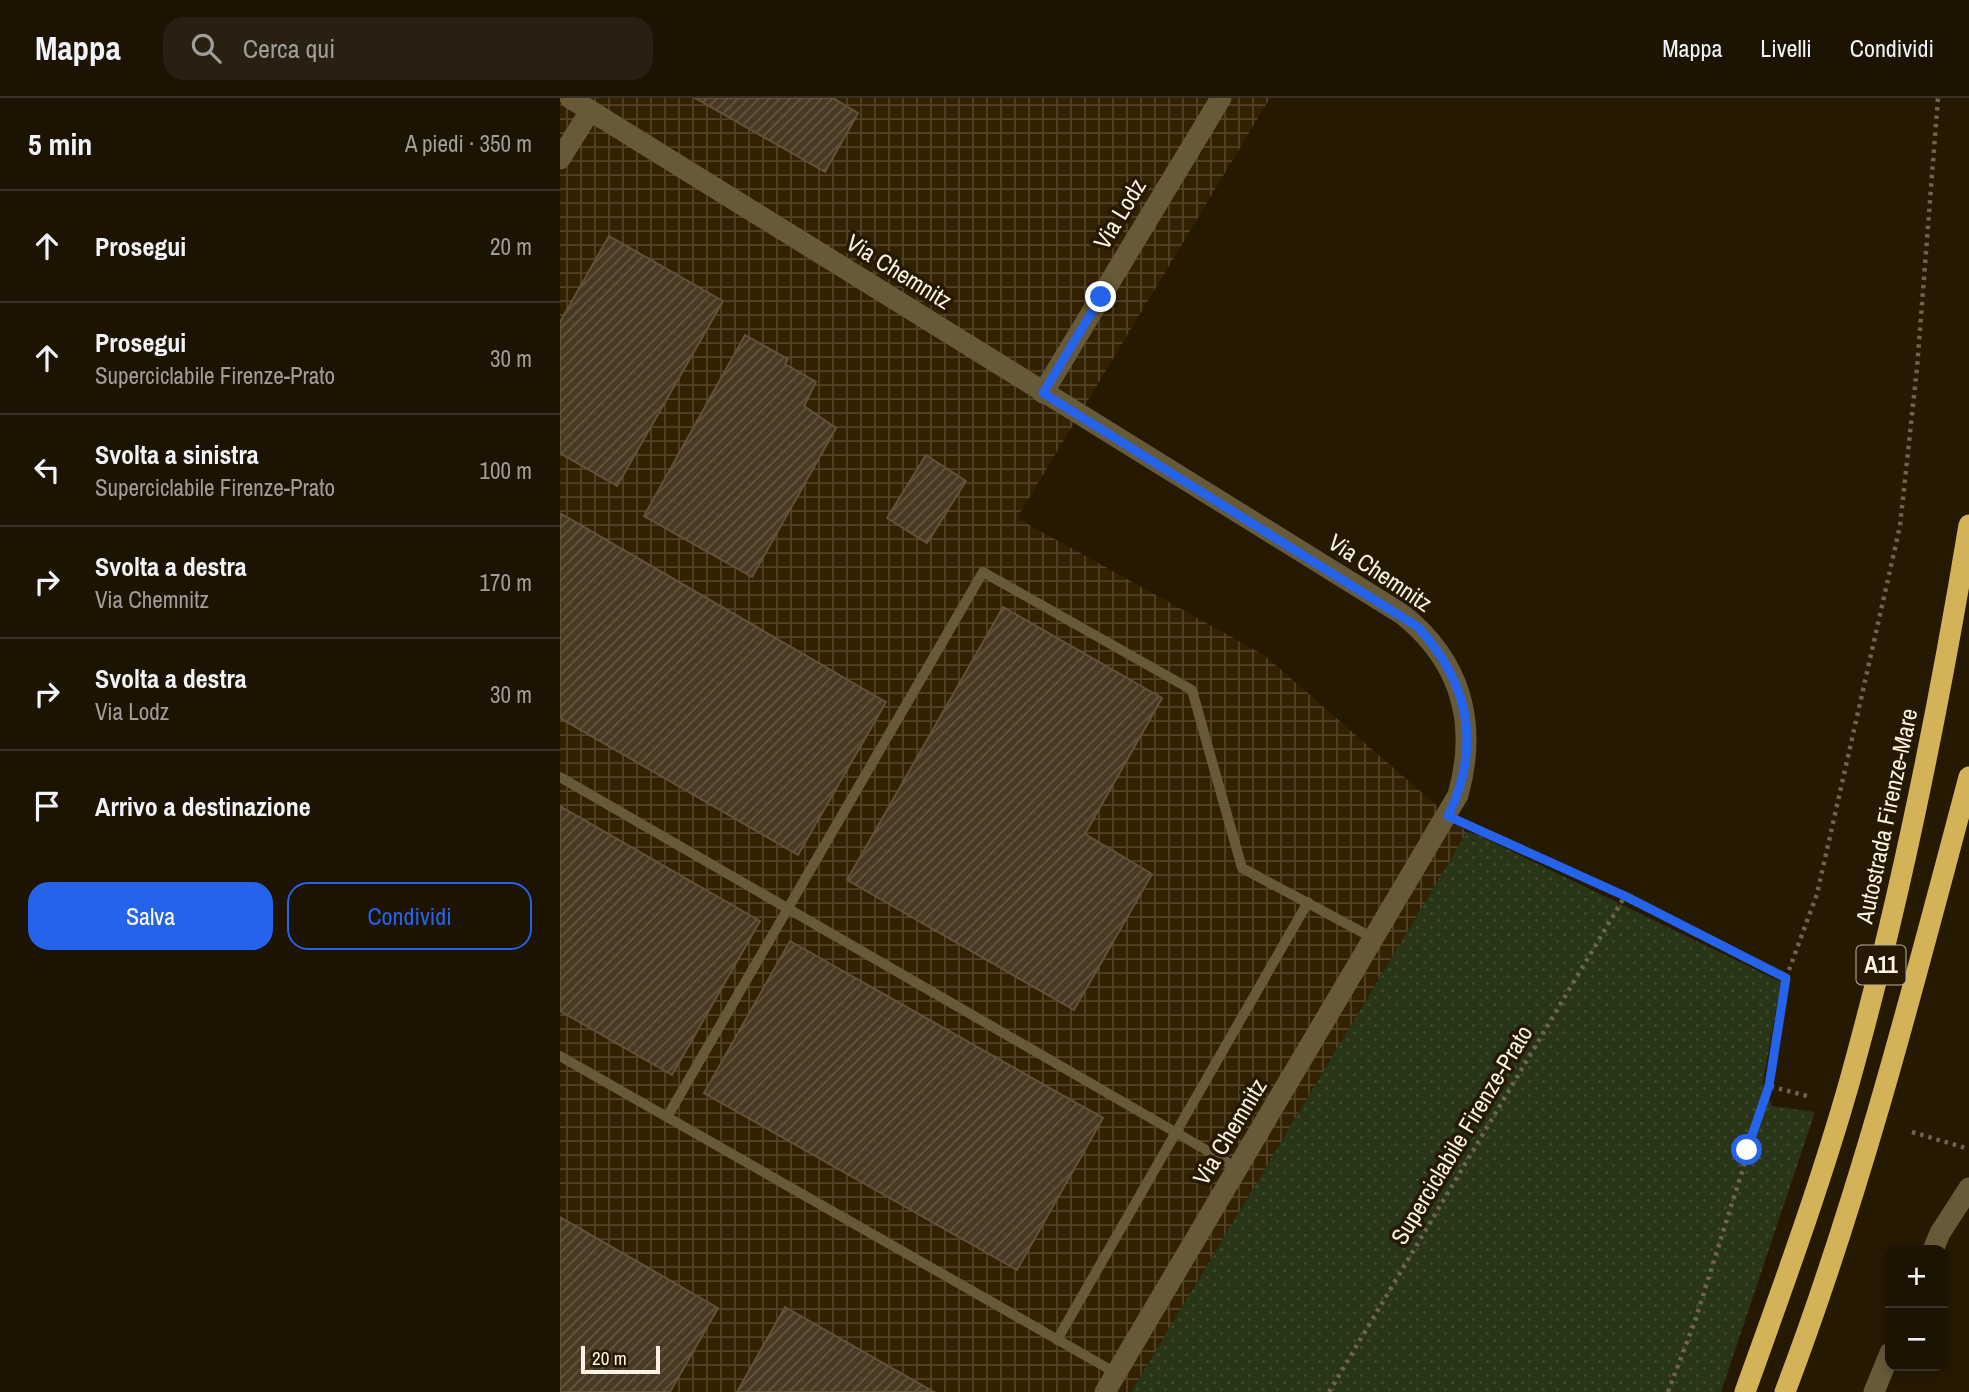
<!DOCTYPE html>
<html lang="it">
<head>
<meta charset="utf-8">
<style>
	body { margin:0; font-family:"Archivo Narrow",sans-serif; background:#292011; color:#f1f3f6 }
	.controls { position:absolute; right:21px; bottom:21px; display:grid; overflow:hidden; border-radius:14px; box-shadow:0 4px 10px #0003 }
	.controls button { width:63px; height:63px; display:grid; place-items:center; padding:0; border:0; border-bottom:2px solid #3a3224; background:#1c1302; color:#f1f3f6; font:35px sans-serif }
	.scale { position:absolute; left:21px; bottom:18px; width:79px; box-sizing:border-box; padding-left:7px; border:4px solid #fcf3e5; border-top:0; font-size:19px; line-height:24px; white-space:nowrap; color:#fcf3e5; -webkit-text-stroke:5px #261902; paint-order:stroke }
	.stop { position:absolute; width:21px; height:21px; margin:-16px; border:5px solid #2563eb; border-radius:50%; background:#fff }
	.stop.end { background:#2563eb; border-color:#fff; box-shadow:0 2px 7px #0008 }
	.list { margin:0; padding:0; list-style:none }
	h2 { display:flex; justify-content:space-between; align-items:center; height:91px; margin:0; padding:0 28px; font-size:30px }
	h2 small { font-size:23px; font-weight:400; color:#a09e99 }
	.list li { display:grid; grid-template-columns:46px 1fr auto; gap:21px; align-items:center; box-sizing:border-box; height:112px; padding:0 28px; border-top:2px solid #3a3224 }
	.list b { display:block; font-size:26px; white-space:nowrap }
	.list p { margin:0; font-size:23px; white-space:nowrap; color:#a09e99 }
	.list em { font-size:23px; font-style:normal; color:#a09e99 }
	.actions { display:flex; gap:14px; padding:21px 28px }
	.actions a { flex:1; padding:16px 0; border:2px solid #2563eb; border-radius:21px; text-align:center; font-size:24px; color:#2563eb }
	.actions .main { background:#2563eb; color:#fff }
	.icon { flex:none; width:38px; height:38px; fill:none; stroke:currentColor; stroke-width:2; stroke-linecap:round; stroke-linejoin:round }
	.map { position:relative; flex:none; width:1409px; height:1294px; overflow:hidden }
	header { display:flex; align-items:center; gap:42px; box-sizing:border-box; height:98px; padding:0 35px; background:#1c1302; border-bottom:2px solid #3a3224 }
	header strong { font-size:33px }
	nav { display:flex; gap:38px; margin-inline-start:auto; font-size:24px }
	.search { width:490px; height:63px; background:#292011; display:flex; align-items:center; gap:18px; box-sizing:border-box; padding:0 24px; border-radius:21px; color:#a09e99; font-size:26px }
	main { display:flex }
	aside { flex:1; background:#1c1302 }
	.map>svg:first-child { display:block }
</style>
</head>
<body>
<header>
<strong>Mappa</strong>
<div class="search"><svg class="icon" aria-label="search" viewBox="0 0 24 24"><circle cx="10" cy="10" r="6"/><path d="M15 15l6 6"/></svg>Cerca qui</div>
<nav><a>Mappa</a><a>Livelli</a><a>Condividi</a></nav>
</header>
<main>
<aside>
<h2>5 min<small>A piedi · 350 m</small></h2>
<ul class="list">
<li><svg class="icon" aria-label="ahead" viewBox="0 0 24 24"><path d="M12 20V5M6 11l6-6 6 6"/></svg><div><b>Prosegui</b></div><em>20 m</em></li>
<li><svg class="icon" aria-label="ahead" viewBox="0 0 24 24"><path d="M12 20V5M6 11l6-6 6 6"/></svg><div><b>Prosegui</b><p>Superciclabile Firenze-Prato</p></div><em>30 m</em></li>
<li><svg class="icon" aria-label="left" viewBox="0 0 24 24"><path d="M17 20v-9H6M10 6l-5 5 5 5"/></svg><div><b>Svolta a sinistra</b><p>Superciclabile Firenze-Prato</p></div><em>100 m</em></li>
<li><svg class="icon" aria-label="right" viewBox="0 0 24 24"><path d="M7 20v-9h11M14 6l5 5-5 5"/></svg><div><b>Svolta a destra</b><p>Via Chemnitz</p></div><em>170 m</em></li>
<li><svg class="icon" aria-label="right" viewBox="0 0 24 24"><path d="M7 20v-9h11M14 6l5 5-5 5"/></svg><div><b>Svolta a destra</b><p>Via Lodz</p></div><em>30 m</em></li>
<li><svg class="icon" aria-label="arrive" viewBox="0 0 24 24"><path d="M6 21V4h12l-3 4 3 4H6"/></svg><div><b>Arrivo a destinazione</b></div></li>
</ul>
<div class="actions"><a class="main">Salva</a><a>Condividi</a></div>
</aside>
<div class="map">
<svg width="1409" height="1294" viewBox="0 0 1409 1294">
	<defs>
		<pattern id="industrial-grid" width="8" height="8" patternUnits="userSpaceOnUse" patternTransform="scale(1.75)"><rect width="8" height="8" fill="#322202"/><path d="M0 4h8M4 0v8" fill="none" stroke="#514327"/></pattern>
		<pattern id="grass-dots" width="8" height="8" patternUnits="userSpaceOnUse" patternTransform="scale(1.75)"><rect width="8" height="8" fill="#283516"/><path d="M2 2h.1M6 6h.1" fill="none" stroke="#3d492c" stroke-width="1.8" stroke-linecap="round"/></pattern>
		<pattern id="building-hatch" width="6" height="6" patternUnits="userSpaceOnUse" patternTransform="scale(1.75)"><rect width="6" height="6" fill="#483a22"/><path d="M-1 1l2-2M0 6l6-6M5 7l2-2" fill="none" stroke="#635742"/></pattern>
	</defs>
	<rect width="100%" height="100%" fill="#261902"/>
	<path fill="url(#industrial-grid)" d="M0,0H710L457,420L704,557L907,734L571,1294H0Z"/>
	<path fill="url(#grass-dots)" d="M907,734L916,736L1221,884L1203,984L1212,1008L1255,1014L1161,1294H571Z"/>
	<g fill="url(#building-hatch)" stroke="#615239" stroke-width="2">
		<path d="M135,0H273L298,15L265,74Z"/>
		<path d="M49,138L163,203L57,388L0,355V224Z"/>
		<path d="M185,237L228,261L225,266L256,284L244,308L276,330L192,479L84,418Z"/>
		<path d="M366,357L406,383L367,445L327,420Z"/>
		<path d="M0,415L326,604L238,757L0,620Z"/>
		<path d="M443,509L602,600L525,736L592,776L514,912L287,782Z"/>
		<path d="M0,708L200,823L112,977L0,913Z"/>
		<path d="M230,843L543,1020L457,1172L144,995Z"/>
		<path d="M0,1119L158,1210L110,1294H0Z"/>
		<path d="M225,1209L374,1294H177Z"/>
	</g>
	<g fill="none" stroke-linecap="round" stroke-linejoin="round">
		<g stroke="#6e634f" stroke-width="4.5" stroke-dasharray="3.5 5" stroke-linecap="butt">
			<path d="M905,725L1065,798L1226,880L1209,988L1251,999"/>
			<path d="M1226,880L1257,796L1340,428L1357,270L1378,0"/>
			<path d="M1352,1034L1409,1051"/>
			<path d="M769,1294L1065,798"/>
			<path d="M1108,1294L1135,1223L1209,988"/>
		</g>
		<g stroke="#675a38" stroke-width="10">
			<path d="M0,679L679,1071"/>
			<path d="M0,958L556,1275"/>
			<path d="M107,1019L423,474L632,592L682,770L815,841"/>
			<path d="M497,1242L748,804"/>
		</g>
		<g stroke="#675a38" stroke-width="21">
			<path d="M10,0L842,516C901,563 918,625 898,697L545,1294"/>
			<path d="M0,61L30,13"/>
			<path d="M483,295L661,0"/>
			<path d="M1373,1152L1380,1135L1409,1090"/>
			<path d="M1314,1294L1330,1255"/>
		</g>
		<g stroke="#d4b257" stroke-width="21">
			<path d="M1185,1294C1222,1191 1260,1088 1290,982C1341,799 1378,615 1409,427"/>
			<path d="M1225,1294C1301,1094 1354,886 1409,679"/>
		</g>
	</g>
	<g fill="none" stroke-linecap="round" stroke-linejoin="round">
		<path stroke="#2563eb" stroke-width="9" d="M541,199L483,295L858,529C909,585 922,648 888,718L1065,798L1226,880L1209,988L1187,1052"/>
	</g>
	<g text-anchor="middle" stroke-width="7" stroke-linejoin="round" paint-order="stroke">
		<rect fill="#261902" stroke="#bcb2a1" stroke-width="2" x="1296.5" y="847.5" width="49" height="39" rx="5"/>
		<g font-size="23" font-weight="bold" fill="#fcf3e5">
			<text x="1321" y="875">A11</text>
		</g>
		<g font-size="24" fill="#fcf3e5" stroke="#261902">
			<text transform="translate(560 116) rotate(-59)" y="8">Via Lodz</text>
			<text transform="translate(339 174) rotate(32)" y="8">Via Chemnitz</text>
			<text transform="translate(820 475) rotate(34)" y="8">Via Chemnitz</text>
			<text transform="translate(1327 718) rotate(-78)" y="8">Autostrada Firenze-Mare</text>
			<text transform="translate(670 1034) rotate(-59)" y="8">Via Chemnitz</text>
			<text transform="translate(902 1037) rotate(-59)" y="8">Superciclabile Firenze-Prato</text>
		</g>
	</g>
</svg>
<div class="controls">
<button>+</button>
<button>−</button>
</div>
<div class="scale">20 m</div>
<div class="stop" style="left:1187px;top:1052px"></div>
<div class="stop end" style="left:541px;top:199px"></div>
</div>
</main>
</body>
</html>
